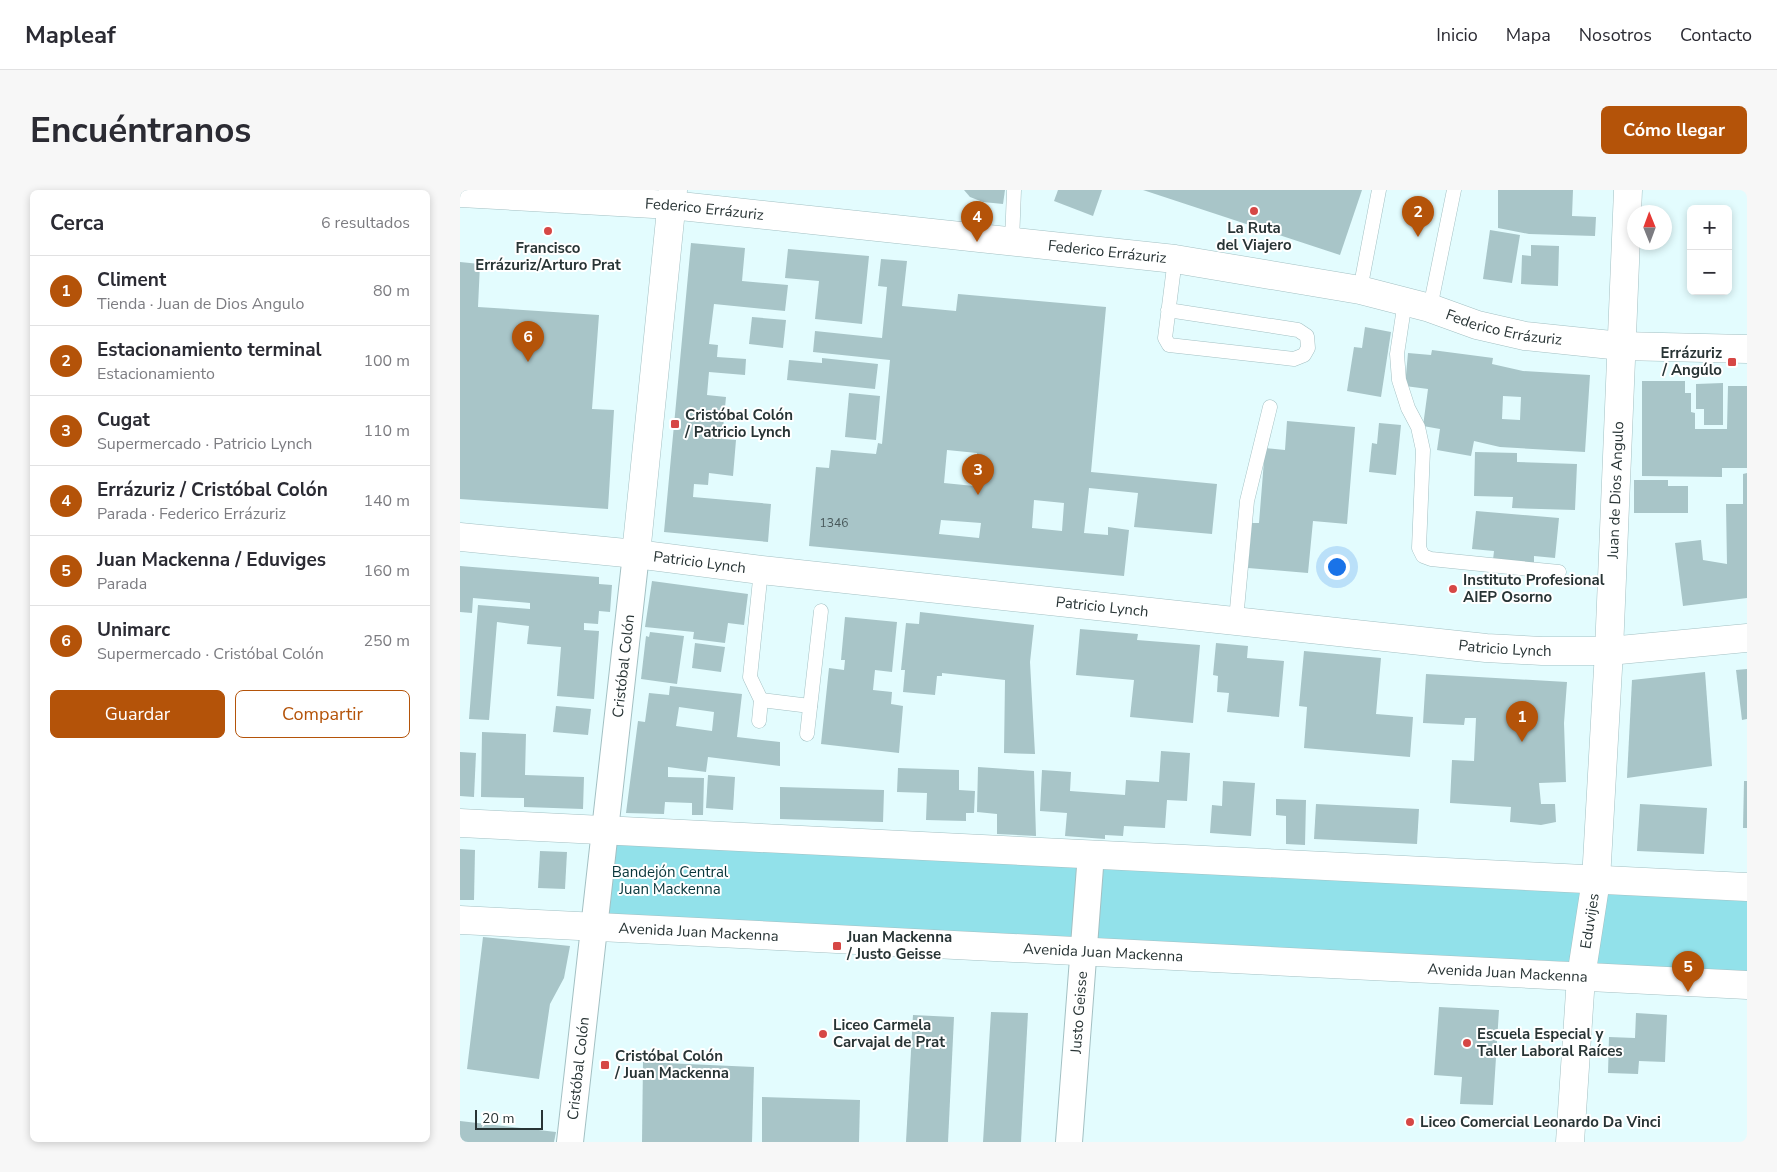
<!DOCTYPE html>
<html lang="es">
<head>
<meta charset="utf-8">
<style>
	body { margin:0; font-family:"Nunito Sans",sans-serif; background:#f7f7f7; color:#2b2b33 }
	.controls { position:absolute; right:15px; top:15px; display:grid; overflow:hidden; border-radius:8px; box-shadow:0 2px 8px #0003 }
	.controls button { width:45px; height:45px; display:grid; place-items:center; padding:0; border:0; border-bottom:1px solid #e1e1e2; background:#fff; color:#2b2b33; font:25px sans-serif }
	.compass { position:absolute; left:1167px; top:15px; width:45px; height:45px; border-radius:50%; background:#fff; box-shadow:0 2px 8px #0003; rotate:359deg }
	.scale { position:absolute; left:15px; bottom:12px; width:68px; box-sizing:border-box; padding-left:5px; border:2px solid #283435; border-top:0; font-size:14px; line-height:18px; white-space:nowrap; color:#283435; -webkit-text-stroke:4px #fff; paint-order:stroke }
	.you { position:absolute; left:876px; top:376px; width:18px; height:18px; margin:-12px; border:4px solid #fff; border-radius:50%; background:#1a73e8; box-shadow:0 0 0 8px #1a73e833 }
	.badge { display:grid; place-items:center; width:32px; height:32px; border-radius:50%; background:#b45309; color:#fff; font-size:16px; font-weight:700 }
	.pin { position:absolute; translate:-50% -41px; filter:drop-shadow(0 1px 2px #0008) }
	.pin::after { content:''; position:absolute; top:26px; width:18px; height:15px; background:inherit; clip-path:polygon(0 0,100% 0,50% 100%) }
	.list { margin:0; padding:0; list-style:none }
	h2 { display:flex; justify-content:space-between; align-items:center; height:65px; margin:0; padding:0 20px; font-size:21px }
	h2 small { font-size:16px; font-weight:400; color:#7c7c81 }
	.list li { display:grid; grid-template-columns:32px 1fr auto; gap:15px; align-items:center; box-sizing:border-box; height:70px; padding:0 20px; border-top:1px solid #e1e1e2 }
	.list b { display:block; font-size:19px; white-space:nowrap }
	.list p { margin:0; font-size:16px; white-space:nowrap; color:#7c7c81 }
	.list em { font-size:16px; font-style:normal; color:#7c7c81 }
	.actions { display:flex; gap:10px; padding:15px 20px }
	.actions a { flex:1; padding:11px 0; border:1px solid #b45309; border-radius:8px; text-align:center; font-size:18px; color:#b45309 }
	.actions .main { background:#b45309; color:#fff }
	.map { position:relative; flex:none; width:1287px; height:952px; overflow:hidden; border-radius:8px }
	header { display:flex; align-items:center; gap:30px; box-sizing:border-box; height:70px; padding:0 25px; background:#fff; border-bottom:1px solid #e1e1e2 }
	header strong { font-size:24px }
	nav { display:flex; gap:28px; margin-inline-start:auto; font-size:18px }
	.intro { display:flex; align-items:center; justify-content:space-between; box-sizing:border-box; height:120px; padding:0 30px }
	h1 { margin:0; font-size:35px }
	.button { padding:12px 22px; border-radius:8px; background:#b45309; color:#fff; font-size:18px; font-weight:700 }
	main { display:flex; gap:30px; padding:0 30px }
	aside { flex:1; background:#fff; border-radius:8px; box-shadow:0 2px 8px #0003 }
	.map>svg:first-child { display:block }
</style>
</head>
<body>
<header>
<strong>Mapleaf</strong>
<nav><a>Inicio</a><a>Mapa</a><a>Nosotros</a><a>Contacto</a></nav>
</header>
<div class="intro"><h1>Encuéntranos</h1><a class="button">Cómo llegar</a></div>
<main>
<aside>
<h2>Cerca<small>6 resultados</small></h2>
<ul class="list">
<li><span class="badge">1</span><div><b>Climent</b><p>Tienda · Juan de Dios Angulo</p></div><em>80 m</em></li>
<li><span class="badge">2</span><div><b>Estacionamiento terminal</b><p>Estacionamiento</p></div><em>100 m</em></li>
<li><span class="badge">3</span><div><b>Cugat</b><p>Supermercado · Patricio Lynch</p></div><em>110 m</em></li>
<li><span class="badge">4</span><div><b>Errázuriz / Cristóbal Colón</b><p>Parada · Federico Errázuriz</p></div><em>140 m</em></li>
<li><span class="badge">5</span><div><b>Juan Mackenna / Eduviges</b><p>Parada</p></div><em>160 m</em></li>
<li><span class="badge">6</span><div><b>Unimarc</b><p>Supermercado · Cristóbal Colón</p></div><em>250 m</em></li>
</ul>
<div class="actions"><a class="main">Guardar</a><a>Compartir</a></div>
</aside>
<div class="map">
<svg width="1287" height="952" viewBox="0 0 1287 952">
	<rect width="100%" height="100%" fill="#e3fcfe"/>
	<path fill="#92e1ea" d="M153,645L1287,704V783L1115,772L142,730Z"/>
	<g fill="#a8c5c8" fill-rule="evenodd">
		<path d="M504,0H545L543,14L523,12L510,7Z"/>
		<path d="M598,0H642L633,26L594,11Z"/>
		<path d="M683,0H902L880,65Z"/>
		<path d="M1038,0H1113L1112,26L1136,27L1135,46L1069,44L1038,38Z"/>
		<path d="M1030,40L1060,45L1052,93L1023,89Z"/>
		<path d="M231,53L285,58L282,91L328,95L325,121L254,114L249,154L258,155L257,167L286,169L285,185L249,182L247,205L266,207L262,249L276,250L273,286L249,283L248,295L234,294L233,307L311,314L308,352L204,342Z"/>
		<path d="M1071,55L1099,56L1098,96L1061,94L1062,65L1071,66Z"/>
		<path d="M328,59L409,66L402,134L355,129L359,91L325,88Z"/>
		<path d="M421,69L447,71L442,116L496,121L498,104L646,117L631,282L757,294L752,344L674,337L678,303L629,298L624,343L648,345V337L669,340L664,386L349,356L356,277L369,278L371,260L416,264L418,253L422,254L430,170L353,162L355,141L422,148L427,97L418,96ZM487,260L517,263L514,296L484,293ZM574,310L604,313L602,341L572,338ZM481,330L521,333L519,348L479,344Z"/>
		<path d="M0,72L20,74L18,117L139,125L132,219L154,220L148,319L0,309Z"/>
		<path d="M292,127L326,130L323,158L289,154Z"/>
		<path d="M905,137L931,142L921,207L887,201L894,157L902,158Z"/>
		<path d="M972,160L1033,168L1032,174L1063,181L1130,185L1125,262L1040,257L1014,251L1011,266L977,260L980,239L963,236L968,199L945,196L948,163L971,165ZM1043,206L1061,207L1060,230L1042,229Z"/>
		<path d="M362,168L418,174L415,199L327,190L329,170L362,173Z"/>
		<path d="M1182,191H1225V203H1231V222L1235,223V239H1267L1268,196H1287V278H1262V287L1182,286Z"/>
		<path d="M1263,193V235H1244V219H1236V194Z"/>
		<path d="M389,203L420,206L416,250L385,247Z"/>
		<path d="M827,231L895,237L887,334L853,331L848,383L788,378L792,333H799L805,258L825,260Z"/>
		<path d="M919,233L941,235L936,285L909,282L912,253L917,254Z"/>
		<path d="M1015,262L1057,263V272L1117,274L1115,320L1052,318L1053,307L1014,306Z"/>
		<path d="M1287,283V408L1223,416L1215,353L1241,350L1243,370L1267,374L1266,314H1283V284Z"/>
		<path d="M1174,290H1208V296H1228V323H1174Z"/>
		<path d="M1016,321L1099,328L1095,368L1074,366V373L1033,370L1034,361L1012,359Z"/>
		<path d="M0,376L139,387V394L152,395L150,422L139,421L138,434L124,433V440L139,441L134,509L97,506L101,457L67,454L69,436L37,432L29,530L9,529L18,415L70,419V413L13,408L12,423L0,422Z"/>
		<path d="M192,391L288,404L284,435L268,433L265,453L233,449L234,442L185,437Z"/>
		<path d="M460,422L574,435L570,472L575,564L544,563L545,490L482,483V486H477L475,505L443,502L445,480H441L446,433L459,434Z"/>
		<path d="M385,427L437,432L432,482L415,480L413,500L432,502L431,514L443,516L439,563L361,554L369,478L384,480L385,470H381Z"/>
		<path d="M620,439L678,444L677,450L740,455L733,533L670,527L674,490L616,485Z"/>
		<path d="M190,442L224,446L217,494L181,489L186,446L189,447Z"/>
		<path d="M235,453L265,457L261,482L232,478Z"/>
		<path d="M756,453L788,456L787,468L824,471L819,527L767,522L769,503L757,502L758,486L753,485Z"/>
		<path d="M844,461L921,468L916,524L953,527L950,567L844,558L847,517L839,516Z"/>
		<path d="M1287,479V529L1282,530L1276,480Z"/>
		<path d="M1245,482L1252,576L1167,588L1172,490Z"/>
		<path d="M966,484L1107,492L1104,533L1106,592L1079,593L1081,614H1095L1096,632L1081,635L1050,632L1051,617L990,613L992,570L1014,571L1016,528H1005L1004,535L963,533Z"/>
		<path d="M210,496L282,504L277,547L320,552V576L248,567L246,582L208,577V587L244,588L243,625H232V613L205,612L204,624L166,623L178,531L185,532L189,503L209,505ZM219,517L254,522L252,541L216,536Z"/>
		<path d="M96,516L131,519L128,545L93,542Z"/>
		<path d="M22,542L66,544L65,585L124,587L123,619L64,617V608L21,607Z"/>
		<path d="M701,561L730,563L727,611L707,610L705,638L664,636L663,646L645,645V649L605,646L607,623L580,621L582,580L611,582L610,601L665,605L666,590L699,592Z"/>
		<path d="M0,562L16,563L14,607L0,606Z"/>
		<path d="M518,577L574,581L576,646L537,644V624L517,622Z"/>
		<path d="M438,578L499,580V600L515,601L514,623H506V631L466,630L467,603L437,602Z"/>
		<path d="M248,585L275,587L273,620L246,618Z"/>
		<path d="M763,591L795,593L791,646L750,643L752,615L762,616Z"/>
		<path d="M1284,591H1287V638H1283Z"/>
		<path d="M320,597L424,600L423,632L320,629Z"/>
		<path d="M816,609L846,610L845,655L826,654V626L816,625Z"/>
		<path d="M856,614L959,619L957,654L854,649Z"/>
		<path d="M1180,614L1247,618L1244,664L1177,661Z"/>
		<path d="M0,659L15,660L14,710H0Z"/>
		<path d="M80,661L107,662L105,699L78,698Z"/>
		<path d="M23,747L110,756L104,788L90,814L79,889L7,879Z"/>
		<path d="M979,817L1039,820L1033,915L1000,914L1002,887L974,885Z"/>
		<path d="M531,822L568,823L561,952H523Z"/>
		<path d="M1176,823L1207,825L1205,872L1179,871L1178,884L1148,883L1149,847L1175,848Z"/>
		<path d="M453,825L494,827L488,952H446Z"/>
		<path d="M183,872L294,877L292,952H182Z"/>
		<path d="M302,907L400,910L399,952H302Z"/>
		<path d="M0,931L96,942L94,952H0Z"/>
	</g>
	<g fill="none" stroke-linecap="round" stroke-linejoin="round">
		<g stroke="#a3c0c3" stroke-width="15">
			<g id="lane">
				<path d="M552,52L554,0"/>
				<path d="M900,100L919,0"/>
				<path d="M945,111L937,164L939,190L948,218L958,237L963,260L959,358L963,366L971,369L1099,382"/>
				<path d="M970,118L994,0"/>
				<path d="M708,120L838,140L847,146L848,158L844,165L834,169L709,155L705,148L715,69"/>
				<path d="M776,430L787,311L810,217"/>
				<path d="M301,510L350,516"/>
				<path d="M299,531L301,510L290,487L301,380"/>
				<path d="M347,544L361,421"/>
			</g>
		</g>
		<g stroke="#a3c0c3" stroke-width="28">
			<g id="street">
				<path id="s1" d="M110,952L176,364"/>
				<path id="s2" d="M609,952L631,664"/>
			</g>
		</g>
		<g stroke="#a3c0c3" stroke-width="29">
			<g id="secondary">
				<path id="s3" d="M0,3L211,15L715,69L900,100L970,118L1017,135L1065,146L1161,156L1287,159"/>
				<path id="s4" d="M0,347L176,364L301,380L1026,458L1082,461H1149L1287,448"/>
				<path d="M176,364L213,0"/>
				<path id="s5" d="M1110,952L1121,787L1136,690L1149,461L1168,0"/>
			</g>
		</g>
		<g stroke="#a3c0c3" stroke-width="29">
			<g id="primary">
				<path d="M0,633L1287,697"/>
				<path id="s6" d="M0,730L1287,795"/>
			</g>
		</g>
		<use href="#lane" stroke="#fff" stroke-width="14"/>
		<use href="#street" stroke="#fff" stroke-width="26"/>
		<use href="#secondary" stroke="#fff" stroke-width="28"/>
		<use href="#primary" stroke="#fff" stroke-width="28"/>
	</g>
	<g fill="#d64745" stroke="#fff" stroke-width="2">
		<circle cx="794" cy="21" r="5"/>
		<circle cx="88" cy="41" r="5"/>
		<rect x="1267" y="167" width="10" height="10" rx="2.5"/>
		<rect x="210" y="229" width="10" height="10" rx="2.5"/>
		<circle cx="993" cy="399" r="5"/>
		<rect x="372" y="751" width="10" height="10" rx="2.5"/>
		<circle cx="363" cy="844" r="5"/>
		<circle cx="1007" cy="853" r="5"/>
		<rect x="140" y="870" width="10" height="10" rx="2.5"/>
		<circle cx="950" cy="932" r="5"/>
	</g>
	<g text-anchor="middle" stroke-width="4" stroke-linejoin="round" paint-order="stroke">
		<g font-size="12" fill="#48585a">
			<text x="374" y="337">1346</text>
		</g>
		<g font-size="15" fill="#283435" stroke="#fff">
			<text dy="5" stroke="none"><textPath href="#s3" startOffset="245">Federico Errázuriz</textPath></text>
			<text dy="5" stroke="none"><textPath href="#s3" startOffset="650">Federico Errázuriz</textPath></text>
			<text dy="5" stroke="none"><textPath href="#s3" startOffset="1055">Federico Errázuriz</textPath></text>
			<text dy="5" stroke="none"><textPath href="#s5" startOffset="654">Juan de Dios Angulo</textPath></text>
			<text dy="5" stroke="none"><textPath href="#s4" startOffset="241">Patricio Lynch</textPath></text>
			<text dy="5" stroke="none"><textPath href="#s4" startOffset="646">Patricio Lynch</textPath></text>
			<text dy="5" stroke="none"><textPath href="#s4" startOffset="1051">Patricio Lynch</textPath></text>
			<text dy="5" stroke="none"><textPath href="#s1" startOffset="479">Cristóbal Colón</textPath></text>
			<text dy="5" stroke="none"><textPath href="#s5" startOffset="222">Eduvijes</textPath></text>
			<text dy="5" stroke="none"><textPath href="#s6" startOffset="239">Avenida Juan Mackenna</textPath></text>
			<text dy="5" stroke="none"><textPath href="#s6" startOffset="644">Avenida Juan Mackenna</textPath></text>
			<text dy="5" stroke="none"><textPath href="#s6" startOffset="1049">Avenida Juan Mackenna</textPath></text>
			<text dy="5" stroke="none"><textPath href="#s2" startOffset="130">Justo Geisse</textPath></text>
			<text dy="5" stroke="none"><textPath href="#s1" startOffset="74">Cristóbal Colón</textPath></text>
		</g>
		<g font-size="15" font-weight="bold" fill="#283435" stroke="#fff" text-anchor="start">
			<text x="794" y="43" text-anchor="middle">La Ruta<tspan x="794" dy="17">del Viajero</tspan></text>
			<text x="88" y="63" text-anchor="middle">Francisco<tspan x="88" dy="17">Errázuriz/Arturo Prat</tspan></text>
			<text x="1262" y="168" text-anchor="end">Errázuriz<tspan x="1262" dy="17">/ Angúlo</tspan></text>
			<text x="225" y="230">Cristóbal Colón<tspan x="225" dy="17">/ Patricio Lynch</tspan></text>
			<text x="1003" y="395">Instituto Profesional<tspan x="1003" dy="17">AIEP Osorno</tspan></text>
			<text x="387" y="752">Juan Mackenna<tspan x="387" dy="17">/ Justo Geisse</tspan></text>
			<text x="373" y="840">Liceo Carmela<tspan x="373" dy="17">Carvajal de Prat</tspan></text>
			<text x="1017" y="849">Escuela Especial y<tspan x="1017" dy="17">Taller Laboral Raíces</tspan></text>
			<text x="155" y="871">Cristóbal Colón<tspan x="155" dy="17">/ Juan Mackenna</tspan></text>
			<text x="960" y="937">Liceo Comercial Leonardo Da Vinci</text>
		</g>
		<g font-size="15" fill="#07353a" stroke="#fff">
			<text x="210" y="687">Bandejón Central<tspan x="210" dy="17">Juan Mackenna</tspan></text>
		</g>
	</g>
</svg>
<div class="controls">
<button>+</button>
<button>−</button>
</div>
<svg class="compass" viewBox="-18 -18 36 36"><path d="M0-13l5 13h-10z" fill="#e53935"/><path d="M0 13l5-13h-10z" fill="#7c7c81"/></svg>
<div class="scale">20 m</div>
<div class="you"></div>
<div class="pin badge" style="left:1062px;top:552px">1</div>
<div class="pin badge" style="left:958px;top:47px">2</div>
<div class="pin badge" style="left:518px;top:305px">3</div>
<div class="pin badge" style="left:517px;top:52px">4</div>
<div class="pin badge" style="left:1228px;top:802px">5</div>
<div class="pin badge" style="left:68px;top:172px">6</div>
</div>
</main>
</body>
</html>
